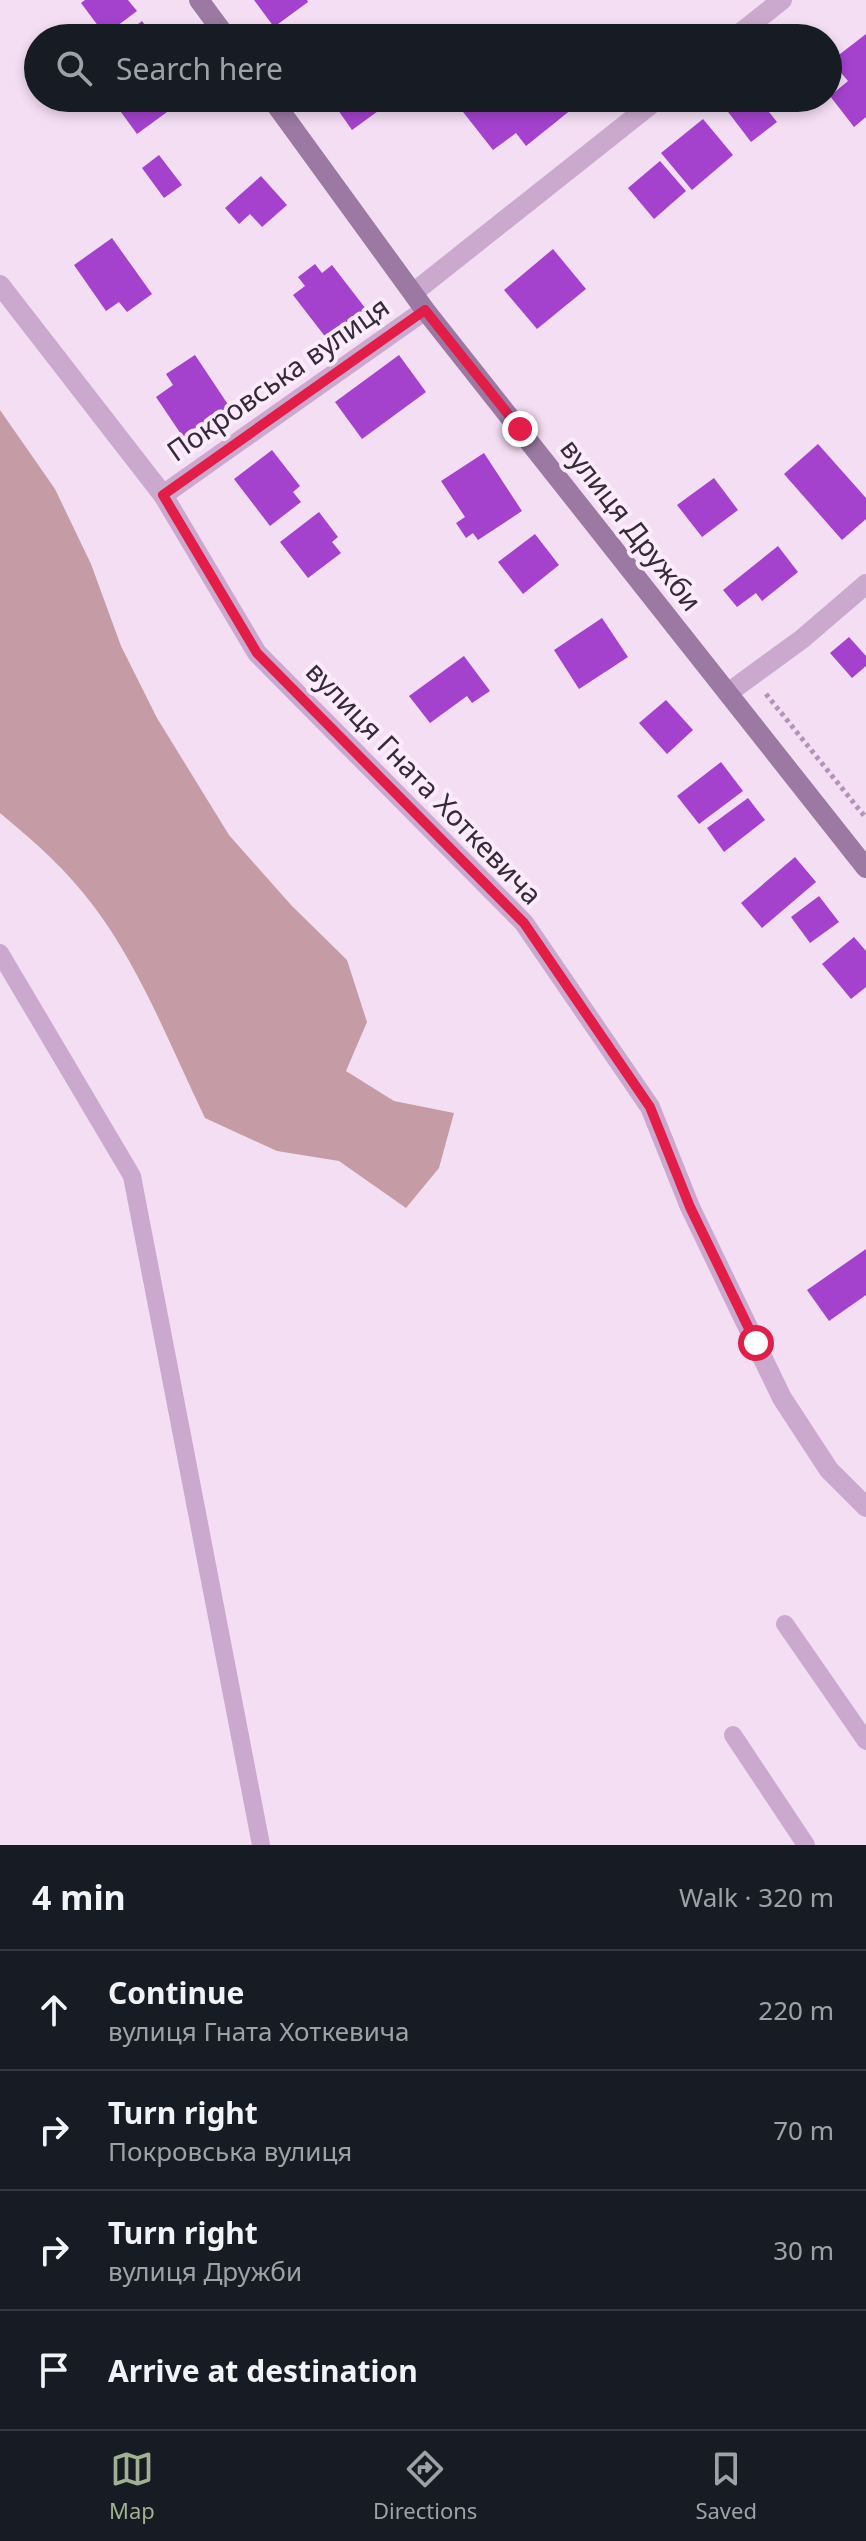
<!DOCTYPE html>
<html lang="en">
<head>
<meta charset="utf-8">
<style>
	body { margin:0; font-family:"Noto Sans",sans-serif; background:#20242c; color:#f1f3f6 }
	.stop { position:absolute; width:24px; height:24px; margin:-18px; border:6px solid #e11d48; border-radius:50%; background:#fff }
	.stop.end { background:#e11d48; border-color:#fff; box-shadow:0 2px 8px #0008 }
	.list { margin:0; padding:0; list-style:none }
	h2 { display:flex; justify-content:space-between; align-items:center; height:104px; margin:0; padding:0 32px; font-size:34px }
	h2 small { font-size:26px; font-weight:400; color:#9ea1a6 }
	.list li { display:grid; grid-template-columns:52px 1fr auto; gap:24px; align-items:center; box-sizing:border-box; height:120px; padding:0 32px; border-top:2px solid #363941 }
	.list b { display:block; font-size:30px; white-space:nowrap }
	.list p { margin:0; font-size:26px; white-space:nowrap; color:#9ea1a6 }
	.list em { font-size:26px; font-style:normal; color:#9ea1a6 }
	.icon { flex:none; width:44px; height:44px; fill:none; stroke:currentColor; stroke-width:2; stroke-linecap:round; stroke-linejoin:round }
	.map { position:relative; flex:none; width:866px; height:1845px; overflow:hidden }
	.search { position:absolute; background:#171b24; box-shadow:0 4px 12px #0003; left:24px; right:24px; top:24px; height:88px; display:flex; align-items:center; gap:20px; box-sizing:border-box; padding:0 28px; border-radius:44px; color:#9ea1a6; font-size:30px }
	.sheet { height:584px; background:#171b24 }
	nav { display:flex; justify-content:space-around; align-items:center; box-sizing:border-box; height:112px; border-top:2px solid #363941; background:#171b24; font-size:22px; color:#9ea1a6 }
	nav a { display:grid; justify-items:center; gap:4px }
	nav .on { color:#a0b093 }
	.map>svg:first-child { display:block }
</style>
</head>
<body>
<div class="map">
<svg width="866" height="1845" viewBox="0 0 866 1845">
	<rect width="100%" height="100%" fill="#f4def4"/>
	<path fill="#c59ca5" d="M0,410L55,489L91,564L121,646L157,718L229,835L292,906L347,960L367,1022L346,1071L394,1101L454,1113L439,1168L406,1208L339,1161L277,1151L205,1118C171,1048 142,971 95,908C68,871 35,842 0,813Z"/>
	<g fill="#a442ce">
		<path d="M85,0H128L137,11L105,35L81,3Z"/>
		<path d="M254,0H307L308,2L274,27Z"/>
		<path d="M142,21L154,38H124L123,36Z"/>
		<path d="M866,34V117L854,127L830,96L848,81L831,61Z"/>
		<path d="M132,98H173L178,104L137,134L118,108Z"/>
		<path d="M339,98H396L352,130L333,103Z"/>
		<path d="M452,98H563L572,109L526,146L516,133L493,150Z"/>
		<path d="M729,98H758L777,122L751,142L722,104Z"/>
		<path d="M703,119L733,155L692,190L661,153Z"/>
		<path d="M159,155L182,185L164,198L142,168Z"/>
		<path d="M660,161L686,191L654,219L628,188Z"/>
		<path d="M261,176L287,205L262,227L250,214L239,224L225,208Z"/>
		<path d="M112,238L152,294L127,312L119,302L106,311L74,265Z"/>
		<path d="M553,249L586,289L537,329L504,290Z"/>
		<path d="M315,264L322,273L332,265L366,309L327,339L293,295L305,286L298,277Z"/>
		<path d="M195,355L233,412L187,443L156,397L173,385L166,374Z"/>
		<path d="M399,355L426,392L362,439L335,402Z"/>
		<path d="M818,444L866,498V519L842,540L784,474Z"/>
		<path d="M272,450L300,486L293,492L301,502L270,526L234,479Z"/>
		<path d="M484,453L522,511L478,540L473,533L466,538L456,523L465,517L441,481Z"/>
		<path d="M714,478L738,510L702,537L677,505Z"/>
		<path d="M319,512L338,537L332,542L341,553L308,578L280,542Z"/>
		<path d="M535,534L559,565L523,594L498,562Z"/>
		<path d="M778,546L798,572L762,601L756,593L737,607L723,590Z"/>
		<path d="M602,618L628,657L579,689L554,650Z"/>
		<path d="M849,637L866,656V666L852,678L830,653Z"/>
		<path d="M464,656L490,691L472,703L467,696L430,723L409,696Z"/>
		<path d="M666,700L693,730L667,754L639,723Z"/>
		<path d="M721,762L743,791L699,824L677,796Z"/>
		<path d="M748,798L765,820L724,852L707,828Z"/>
		<path d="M795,857L816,882L762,928L741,903Z"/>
		<path d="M819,896L839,922L810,943L791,917Z"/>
		<path d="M854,937L866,951V987L851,999L822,964Z"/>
		<path d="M866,1249V1295L829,1321L807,1290Z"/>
	</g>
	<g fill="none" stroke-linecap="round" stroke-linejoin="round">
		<path stroke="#b592ba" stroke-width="5" stroke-dasharray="4 4" stroke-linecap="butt" d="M766,694L866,818"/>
		<g stroke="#cba9ce" stroke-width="18">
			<path d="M0,953L132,1176L261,1845"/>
			<path d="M785,1624L866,1741"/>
			<path d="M733,1735L806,1845"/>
		</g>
		<g stroke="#cba9ce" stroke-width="20">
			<path d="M734,38L782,0"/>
			<path d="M0,285L163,495L257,653L524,923L650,1107L690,1207L782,1398L829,1470L866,1507"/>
			<path d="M413,293L659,98"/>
			<path d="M163,495L425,310"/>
			<path d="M728,693L802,639L866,584"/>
		</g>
		<g stroke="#9b79a2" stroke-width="20">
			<path d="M199,0L227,38"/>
			<path d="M271,98L425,310L866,868"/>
		</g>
	</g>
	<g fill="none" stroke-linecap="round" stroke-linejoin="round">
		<path stroke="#e11d48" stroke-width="10" d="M520,429L425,310L163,495L257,653L524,923L650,1107L690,1207L756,1343"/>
	</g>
	<g text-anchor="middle" stroke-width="8" stroke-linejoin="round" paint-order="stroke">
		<g font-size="28" fill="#36293a" stroke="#fbebfb">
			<text transform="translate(278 379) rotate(-35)" y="10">Покровська вулиця</text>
			<text transform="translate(631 525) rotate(52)" y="10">вулиця Дружби</text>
			<text transform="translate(424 783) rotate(46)" y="10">вулиця Гната Хоткевича</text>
		</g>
	</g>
</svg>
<div class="stop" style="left:756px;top:1343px"></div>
<div class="stop end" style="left:520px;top:429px"></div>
<div class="search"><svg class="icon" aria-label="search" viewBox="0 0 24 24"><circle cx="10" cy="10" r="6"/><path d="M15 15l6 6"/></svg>Search here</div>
</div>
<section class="sheet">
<h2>4 min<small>Walk · 320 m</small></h2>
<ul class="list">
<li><svg class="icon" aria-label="ahead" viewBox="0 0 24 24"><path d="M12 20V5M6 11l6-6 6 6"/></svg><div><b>Continue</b><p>вулиця Гната Хоткевича</p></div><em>220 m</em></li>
<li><svg class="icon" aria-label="right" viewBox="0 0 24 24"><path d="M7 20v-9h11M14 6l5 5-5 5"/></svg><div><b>Turn right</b><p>Покровська вулиця</p></div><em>70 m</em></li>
<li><svg class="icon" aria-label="right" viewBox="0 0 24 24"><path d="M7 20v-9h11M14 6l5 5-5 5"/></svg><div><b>Turn right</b><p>вулиця Дружби</p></div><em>30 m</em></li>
<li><svg class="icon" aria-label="arrive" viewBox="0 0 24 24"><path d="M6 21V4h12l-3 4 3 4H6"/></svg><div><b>Arrive at destination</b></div></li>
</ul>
</section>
<nav>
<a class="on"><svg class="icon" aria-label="map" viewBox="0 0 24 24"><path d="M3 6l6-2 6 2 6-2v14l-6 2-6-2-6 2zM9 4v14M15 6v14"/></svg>Map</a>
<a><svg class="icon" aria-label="directions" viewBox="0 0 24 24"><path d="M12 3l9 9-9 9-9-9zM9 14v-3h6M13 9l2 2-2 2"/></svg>Directions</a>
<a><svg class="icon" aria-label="saved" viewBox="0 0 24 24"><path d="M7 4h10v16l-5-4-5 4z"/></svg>Saved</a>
</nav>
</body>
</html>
